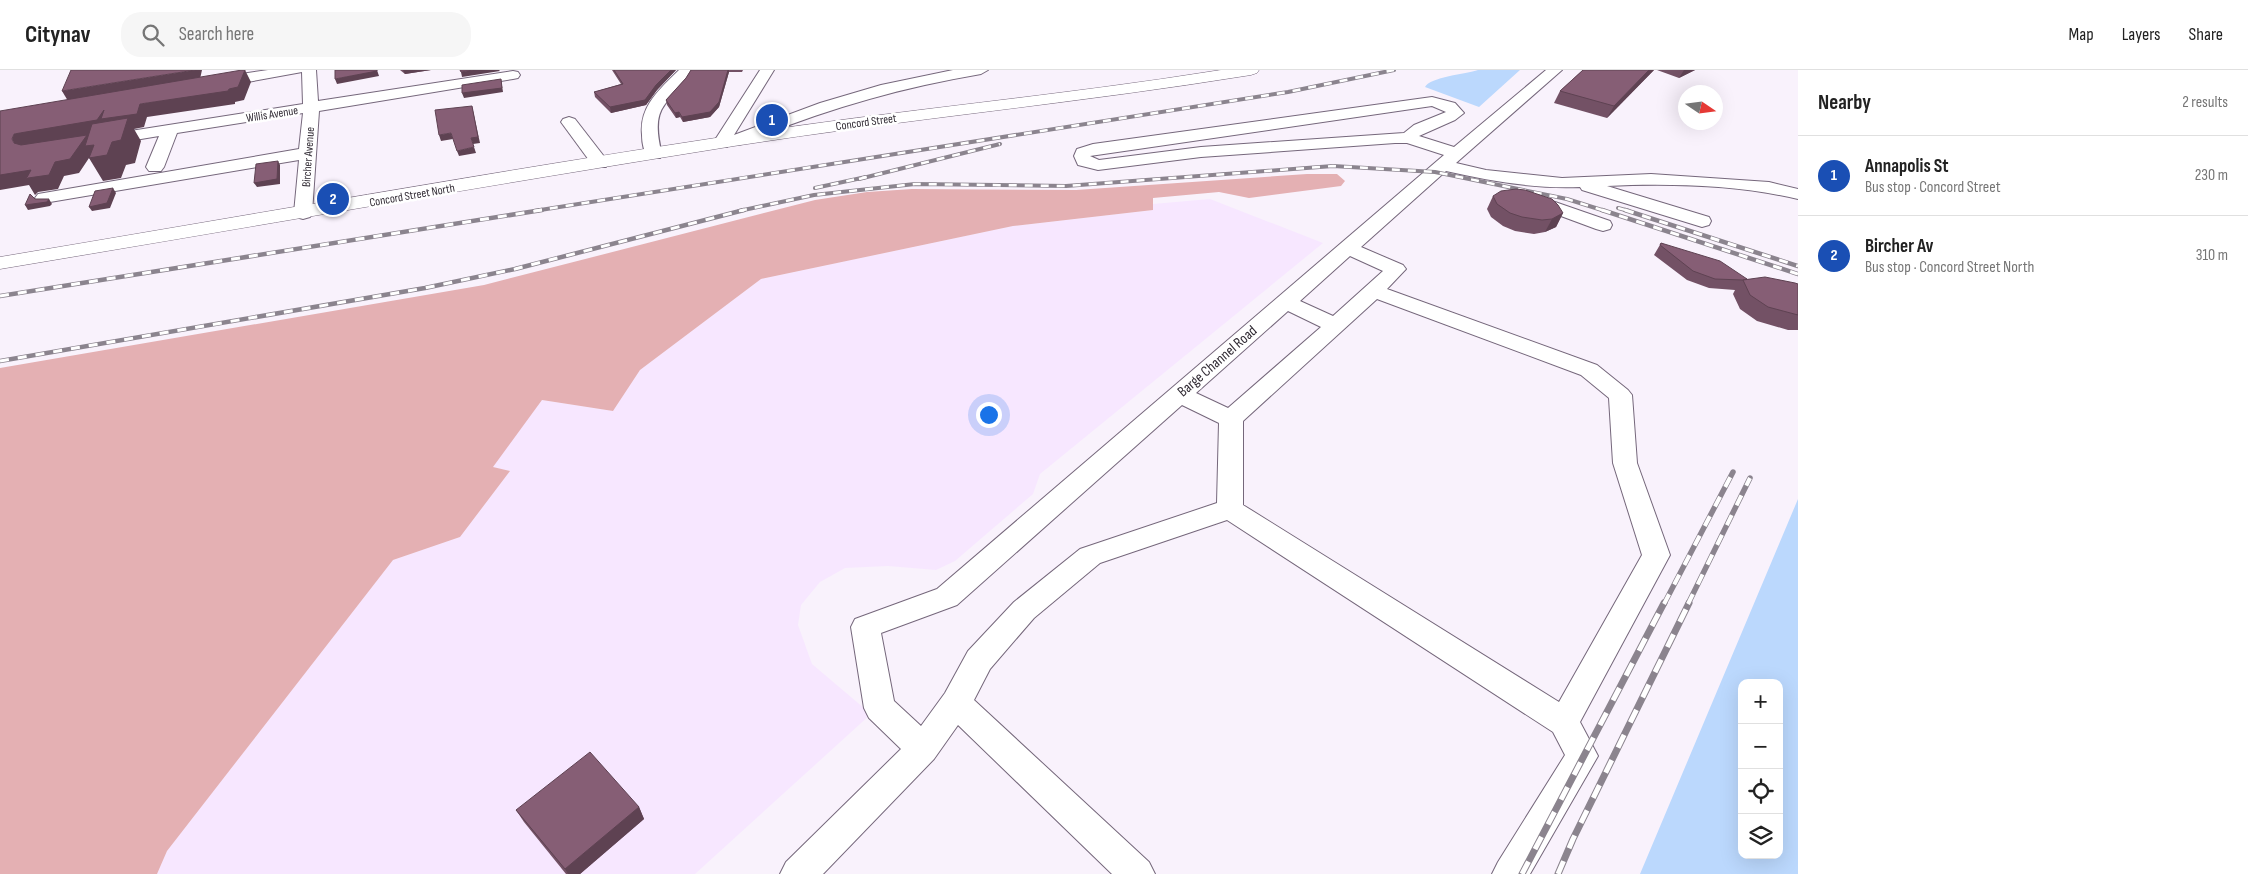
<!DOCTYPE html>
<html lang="en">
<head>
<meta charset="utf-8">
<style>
	body { margin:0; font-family:"Sofia Sans Condensed",sans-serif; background:#f6f6f6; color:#222 }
	.controls { position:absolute; right:15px; bottom:15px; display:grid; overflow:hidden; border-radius:10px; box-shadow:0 5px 20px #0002 }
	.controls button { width:45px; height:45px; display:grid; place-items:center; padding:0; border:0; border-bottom:1px solid #e0e0e0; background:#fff; color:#222; font:25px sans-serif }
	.compass { position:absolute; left:1678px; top:15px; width:45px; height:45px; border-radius:50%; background:#fff; box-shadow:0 5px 20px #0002; rotate:103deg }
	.you { position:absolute; left:988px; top:344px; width:18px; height:18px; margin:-12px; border:4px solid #fff; border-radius:50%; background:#1a73e8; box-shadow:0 0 0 8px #1a73e833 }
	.badge { display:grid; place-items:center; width:32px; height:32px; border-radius:50%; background:#d93025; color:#fff; font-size:16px; font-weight:700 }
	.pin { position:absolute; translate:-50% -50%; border:2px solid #fff; box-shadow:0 1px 5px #0006 }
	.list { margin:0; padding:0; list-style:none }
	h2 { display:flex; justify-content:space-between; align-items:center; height:65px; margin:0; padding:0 20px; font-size:21px }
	h2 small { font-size:16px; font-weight:400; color:#767676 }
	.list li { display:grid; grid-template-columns:32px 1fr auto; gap:15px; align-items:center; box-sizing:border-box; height:80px; padding:0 20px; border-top:1px solid #e0e0e0 }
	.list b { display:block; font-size:19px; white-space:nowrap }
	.list p { margin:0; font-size:16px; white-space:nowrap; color:#767676 }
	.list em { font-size:16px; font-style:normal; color:#767676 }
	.icon { flex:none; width:28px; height:28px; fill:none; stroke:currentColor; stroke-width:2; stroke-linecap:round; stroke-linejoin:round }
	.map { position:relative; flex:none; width:1798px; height:804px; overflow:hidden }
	header { display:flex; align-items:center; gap:30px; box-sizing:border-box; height:70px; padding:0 25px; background:#fff; border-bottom:1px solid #e0e0e0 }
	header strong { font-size:24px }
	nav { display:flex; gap:28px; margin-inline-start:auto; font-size:18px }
	.search { width:350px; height:45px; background:#f6f6f6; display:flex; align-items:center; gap:12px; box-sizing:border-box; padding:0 18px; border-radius:20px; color:#767676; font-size:19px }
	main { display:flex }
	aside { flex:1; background:#fff }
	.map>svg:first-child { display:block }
</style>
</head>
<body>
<header>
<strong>Citynav</strong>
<div class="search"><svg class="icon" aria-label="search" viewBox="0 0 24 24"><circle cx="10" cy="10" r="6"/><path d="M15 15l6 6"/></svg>Search here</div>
<nav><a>Map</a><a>Layers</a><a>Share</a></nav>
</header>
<main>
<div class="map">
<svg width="1798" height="804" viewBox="0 0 1798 804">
	<rect width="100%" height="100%" fill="#f9f2fc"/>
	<path fill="#f7e7ff" d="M1210,129L1323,173L1040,404L1033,424L955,491L936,500L888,496L845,498L820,512L801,535L798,555L812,594L871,644L695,804H157L167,781L393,490L460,467L510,401L492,397L542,330L613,341L640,300L761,209L1013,156L1153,140V134Z"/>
	<path fill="#e4b0b3" d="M1307,104H1337L1345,111L1341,116L1249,128L1219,122L1153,128V140L1013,156L761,209L640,300L613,341L542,330L493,397L510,401L460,467L393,490L167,781L157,804H0V298L484,215L815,130L867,122L912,119L1076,120Z"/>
	<g fill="#bbd8fd" fill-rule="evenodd">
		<path d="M1478,0H1520L1479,37L1425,17C1430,7 1466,4 1478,0Z"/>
		<path d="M1798,429V804H1640ZM1742,613H1779V785H1742Z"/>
	</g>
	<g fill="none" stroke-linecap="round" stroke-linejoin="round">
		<g stroke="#75677b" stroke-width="2">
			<g id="minor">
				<path d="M268,0H316L318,31L513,1L518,2L520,5L518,8L513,9L319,41L312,143L310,147L303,149L296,147L294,143L299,90L44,133L38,132L35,128L38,124L44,123L299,79L303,43L177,63L164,97L161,101H149L146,97L159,66L105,75L99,74L97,70L99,66L105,65L303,34L302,2L215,18L210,16L207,13L210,10L215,8Z"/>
				<path d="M679,0H694C669,36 649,32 662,84L660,88H648C644,82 642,73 642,65C639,36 660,19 679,0Z"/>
				<path d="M760,0H774L734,65L820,33L881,15L953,0H988L981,4C898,18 819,41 742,74L736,75L730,73L727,77H715L713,73Z"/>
				<path d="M1546,0H1562L1456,93L1486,100L1562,108L1651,104L1769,112L1798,119V129C1739,115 1668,113 1607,116L1709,147L1711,151L1709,155L1702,157L1582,120L1580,117C1535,119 1490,111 1446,101L1361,177L1403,195L1406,199L1387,219L1597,295L1628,320L1632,325L1637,393L1670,485L1580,652L1598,686L1530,804H1492L1498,792L1565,685L1553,662L1227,450L1100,493L1034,548L990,599L974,630L1149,792L1155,804H1112L958,655L934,689L823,804H780L786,792L901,679L869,648L864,638L851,557L855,549L937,519L1444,85L1407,73H1395L1201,87L1098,100L1078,95L1074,86L1077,79L1093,74L1432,27L1455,33L1464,43L1455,50L1419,66L1454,77ZM1432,36L1446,42L1414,55L1404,63L1201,77L1099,90L1090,86ZM1350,186L1383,201L1333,246L1300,231ZM1377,229L1581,305L1609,328L1613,393L1642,485L1559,632L1243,435V351ZM1288,241L1321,257L1228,338L1196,323ZM1182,335L1219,353L1217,433L1080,479L1014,532L968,581L945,623L921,656L894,631L881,563L957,535Z"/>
				<path d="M569,47L575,49L606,89L609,93L606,97H594L561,52L563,49Z"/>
				<path d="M1529,123L1610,151L1612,155L1610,159L1603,161L1596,159L1523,132L1520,128L1523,124Z"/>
			</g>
		</g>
		<g stroke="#75677b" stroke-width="1">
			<path id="major" d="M1221,0H1259L1257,3L1251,5C1079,33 906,49 734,76C489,115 245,158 0,199V187C245,146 490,102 735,65C897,40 1060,26 1221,0Z"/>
		</g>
		<use href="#minor" fill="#fff" fill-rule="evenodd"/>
		<use href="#major" fill="#fff" fill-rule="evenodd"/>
		<g stroke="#8b848e" stroke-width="4">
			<g id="rail-far3">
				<path d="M859,109L1000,74"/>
				<path d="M815,118L866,107"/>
				<path d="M1618,138L1629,141"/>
				<path d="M534,141L1288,22L1394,0"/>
				<path d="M739,141L814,125L915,114L1066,116L1333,96L1435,102L1567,129L1605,141"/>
			</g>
		</g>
		<g stroke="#8b848e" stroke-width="4.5">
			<g id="rail-far2">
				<path d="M1602,140L1798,204"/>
				<path d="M1625,140L1798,196"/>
				<path d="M0,226L542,140"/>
				<path d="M0,291L425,218L515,199L744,140"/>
			</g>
		</g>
		<g stroke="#8b848e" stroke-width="5.5">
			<g id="rail-far1">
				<path d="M1664,534L1733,402"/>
				<path d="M1688,534L1750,408"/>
			</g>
		</g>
		<g stroke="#8b848e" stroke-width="7">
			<g id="rail">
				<path d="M1522,804L1664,533"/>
				<path d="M1558,804L1573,769L1689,533"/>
			</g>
		</g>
		<use href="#rail-far3" stroke="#fff" stroke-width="2.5" stroke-dasharray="8" stroke-linecap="butt"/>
		<use href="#rail-far2" stroke="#fff" stroke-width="3" stroke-dasharray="9" stroke-linecap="butt"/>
		<use href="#rail-far1" stroke="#fff" stroke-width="4" stroke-dasharray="11" stroke-linecap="butt"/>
		<use href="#rail" stroke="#fff" stroke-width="5" stroke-dasharray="14" stroke-linecap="butt"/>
	</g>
	<g fill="#735165">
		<path d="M400,0H431L405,4Z"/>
		<path d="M612,0H676L657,20L646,35L611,43L595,27L594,22L621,14Z"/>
		<path d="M691,0H743L742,2H729L719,37L710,47L683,52L680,47L676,48L667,35L666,30L686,8Z"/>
		<path d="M1583,0H1654L1607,48L1554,33L1560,21Z"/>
		<path d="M1657,0H1695L1679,8Z"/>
		<path d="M1493,126L1563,143L1556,157L1545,162L1534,164L1515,161L1503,156L1491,147L1487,139Z"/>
		<path d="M1661,173L1747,209L1798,214V260H1788L1757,251L1740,239L1733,224L1735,220L1709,218L1687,210L1654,185Z"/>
		<path d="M639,737L644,749L580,804H566L524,752L516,740Z"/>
	</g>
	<g fill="#5e4252">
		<path d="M195,0H202L200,9L68,31L62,21Z"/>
		<path d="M245,0L251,12L244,30L235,32V34L147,47L144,57L134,59L141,71L135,93L126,95L121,108L103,111L89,88L79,103L64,106L58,119L38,122L35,125L29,115L0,120V105L14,73L12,69L14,64L104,40L229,19Z"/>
		<path d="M377,0L379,6L337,14L335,9Z"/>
		<path d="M403,0H431L405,4Z"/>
		<path d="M473,0H499L500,1L462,7L461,2Z"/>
		<path d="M671,0H676L657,20L646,35L611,43L610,37L656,15Z"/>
		<path d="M728,0H729V2L719,37L710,47L683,52L682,47Z"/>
		<path d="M1649,0H1654L1607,48L1614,36Z"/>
		<path d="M1684,0H1695L1679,8Z"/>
		<path d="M501,9L503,22L464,28L462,23Z"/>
		<path d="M472,36L480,73L473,74L471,68Z"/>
		<path d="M679,42L680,47L676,48L675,43Z"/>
		<path d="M451,63L453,69L441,71L439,65Z"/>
		<path d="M474,77L476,83L459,86L457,81Z"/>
		<path d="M278,91L280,95V114L257,117L254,113Z"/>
		<path d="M113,118L116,123L110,138L92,141L89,137Z"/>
		<path d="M49,129L52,134L50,136L28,140L25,135Z"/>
		<path d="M1563,143L1556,157L1545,162L1552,149Z"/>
		<path d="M639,737L644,749L580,804H568L565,799Z"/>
	</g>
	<g fill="#865e75" stroke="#5e4252">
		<path d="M71,0H195L62,21Z"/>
		<path d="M242,0H245L238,17L229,19L228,21L140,34L137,44L101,49L104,40L97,50L14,64L12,69L14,73L21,75L87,65L70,89L55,92L49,105L28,108L25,111L31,100L0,105V41Z"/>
		<path d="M335,0H377V1L335,9Z"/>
		<path d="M460,0H473L461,2Z"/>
		<path d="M614,0H671L656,15L645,30L610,37L594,22L623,14Z"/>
		<path d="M691,0H728L719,32L710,42L682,47L679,42L675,43L666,30L686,8Z"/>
		<path d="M1583,0H1649L1614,36L1560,21Z"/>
		<path d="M501,9L502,18L462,23V15Z"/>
		<path d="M472,36L478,67L471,68L474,77L457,81L451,63L439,65L435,40Z"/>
		<path d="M128,48L121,70L112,72L107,85L89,88L94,75L85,76L92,54Z"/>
		<path d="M278,91L277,109L254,113L256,94Z"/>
		<path d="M113,118L107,133L89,137L95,121Z"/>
		<path d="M1516,119L1525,120L1552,129L1558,135L1563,143L1552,149L1542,150L1522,147L1510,143L1497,134L1493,126L1501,121Z"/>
		<path d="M30,124L35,129H49L47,132L25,135Z"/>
		<path d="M1661,173L1720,191L1747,209L1743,210L1715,209L1693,201L1660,175Z"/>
		<path d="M1765,207L1795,213L1798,214V245L1768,237L1750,225L1743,210Z"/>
		<path d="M590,682L639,737L565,799L516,740Z"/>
	</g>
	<g text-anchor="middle" stroke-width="5" stroke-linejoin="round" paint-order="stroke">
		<g font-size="12" fill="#302a33" stroke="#fff">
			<text transform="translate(272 44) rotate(-9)" y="4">Willis Avenue</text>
			<text transform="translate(866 52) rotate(-8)" y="4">Concord Street</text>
			<text transform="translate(308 87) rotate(-86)" y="4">Bircher Avenue</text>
			<text transform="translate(412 125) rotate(-10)" y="4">Concord Street North</text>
		</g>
		<g font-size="15" fill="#302a33" stroke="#fff">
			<text transform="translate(1217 291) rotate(-41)" y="5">Barge Channel Road</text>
		</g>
	</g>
</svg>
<div class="controls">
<button>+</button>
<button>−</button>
<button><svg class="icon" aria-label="locate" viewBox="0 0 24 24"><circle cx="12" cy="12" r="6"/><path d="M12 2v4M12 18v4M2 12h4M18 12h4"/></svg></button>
<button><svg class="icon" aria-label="layers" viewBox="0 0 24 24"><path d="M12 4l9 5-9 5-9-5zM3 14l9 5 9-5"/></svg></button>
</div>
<svg class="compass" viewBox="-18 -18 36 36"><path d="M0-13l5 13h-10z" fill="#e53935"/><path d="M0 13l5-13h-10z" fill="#767676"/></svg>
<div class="you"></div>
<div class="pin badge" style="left:772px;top:50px;background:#1a4fb4">1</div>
<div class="pin badge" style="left:333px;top:129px;background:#1a4fb4">2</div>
</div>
<aside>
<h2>Nearby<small>2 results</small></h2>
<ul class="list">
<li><span class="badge" style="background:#1a4fb4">1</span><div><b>Annapolis St</b><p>Bus stop · Concord Street</p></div><em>230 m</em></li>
<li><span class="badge" style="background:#1a4fb4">2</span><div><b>Bircher Av</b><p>Bus stop · Concord Street North</p></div><em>310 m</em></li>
</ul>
</aside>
</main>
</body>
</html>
